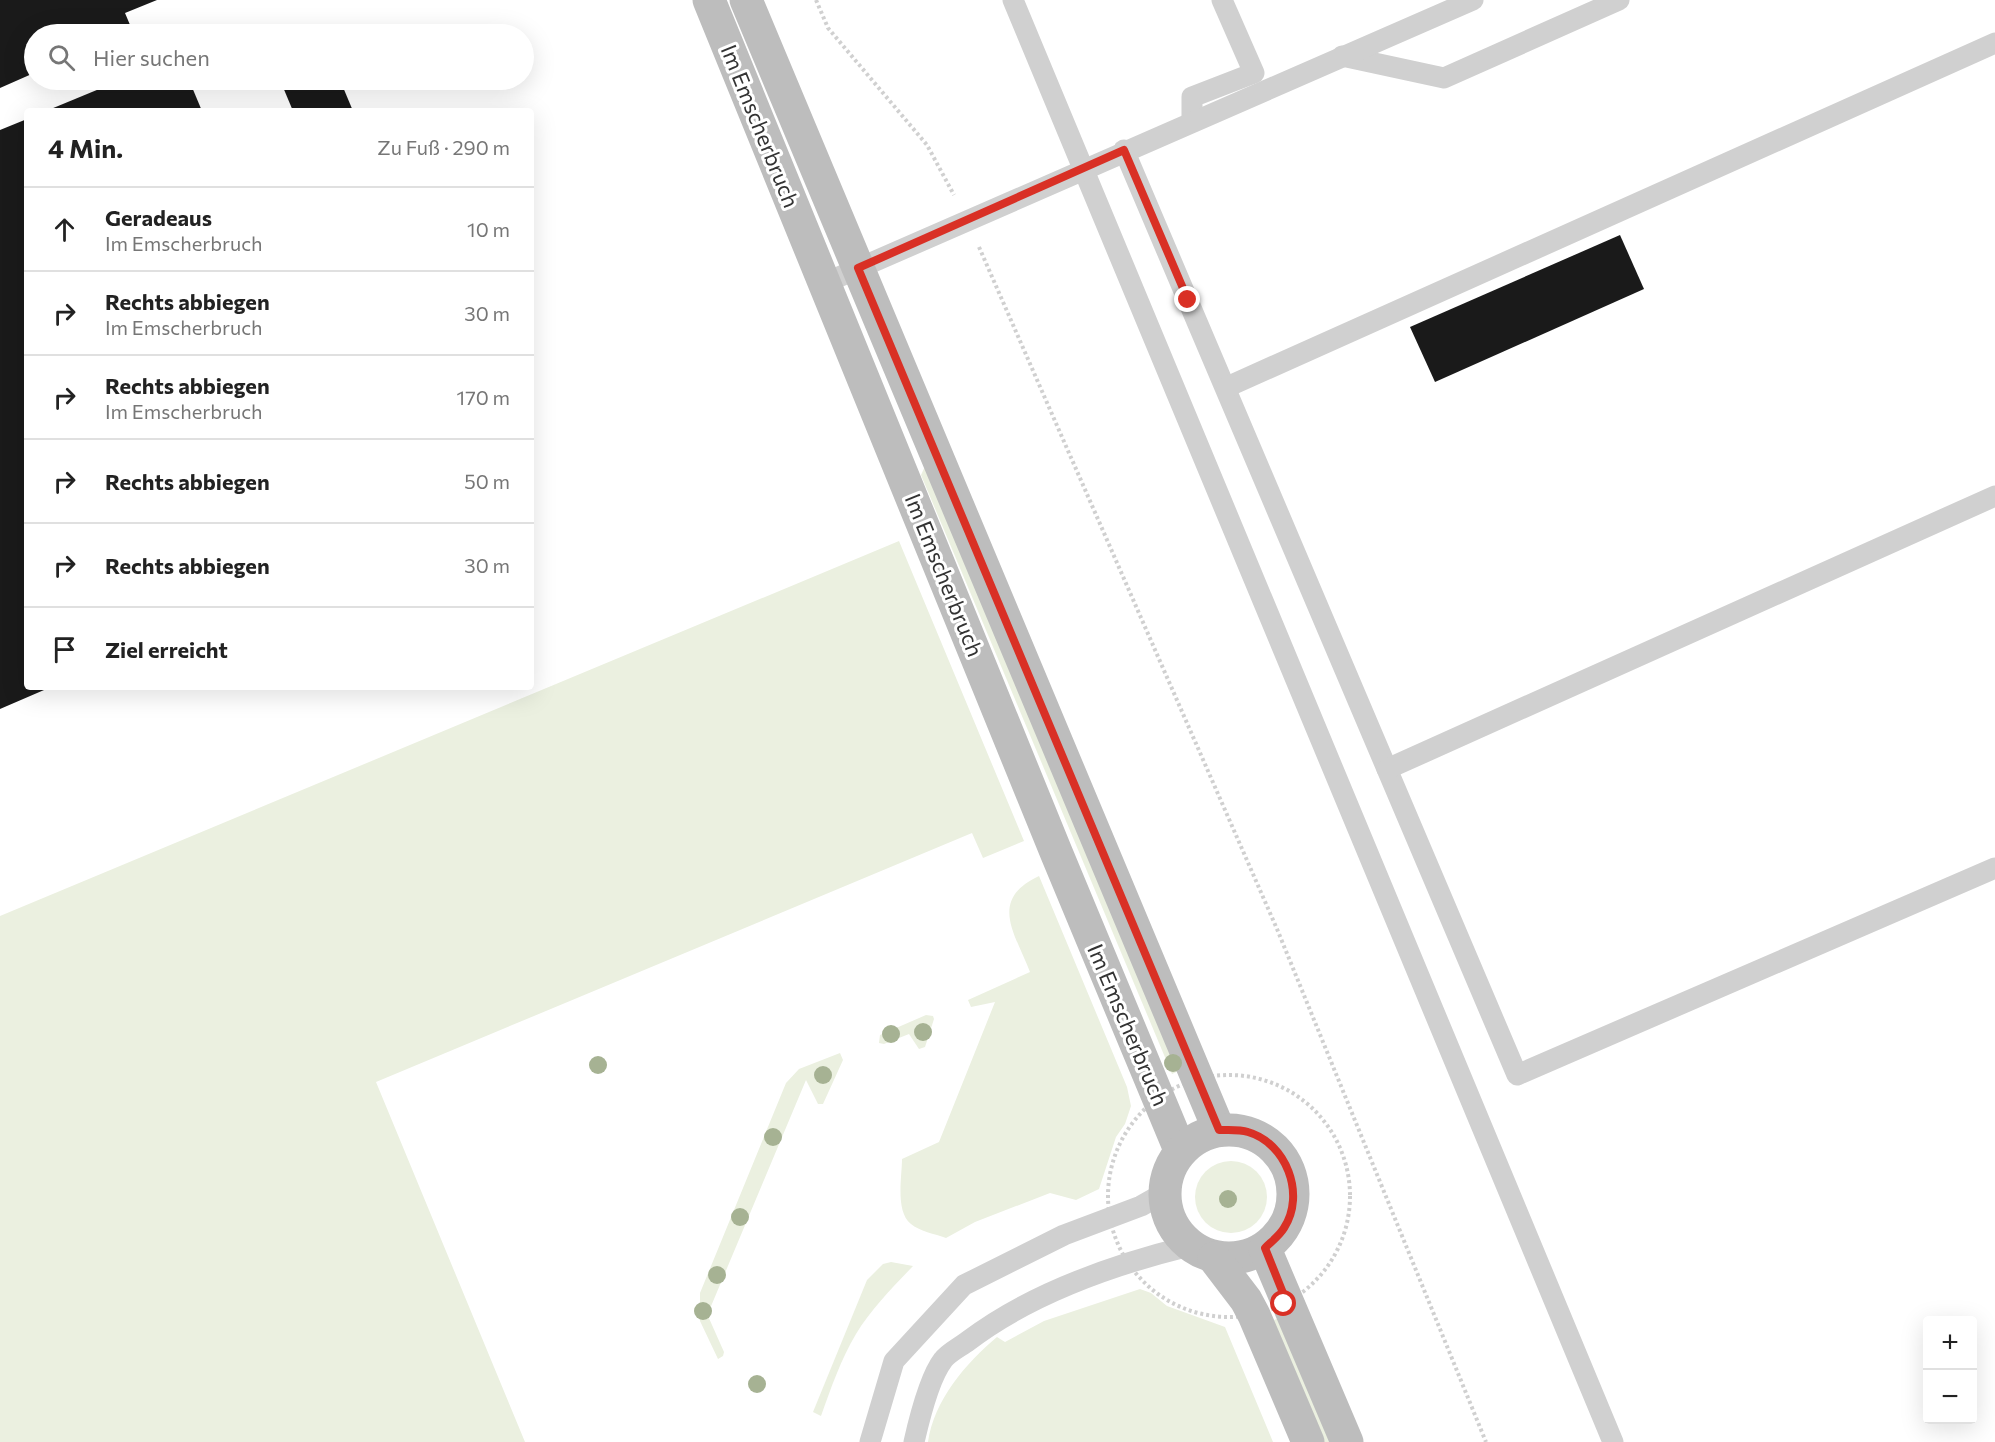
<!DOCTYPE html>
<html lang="de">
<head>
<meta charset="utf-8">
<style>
	body { margin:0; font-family:Commissioner,sans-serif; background:#f2f2f2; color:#222 }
	.controls { position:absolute; right:18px; bottom:18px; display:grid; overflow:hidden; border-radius:6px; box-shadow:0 6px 24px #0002 }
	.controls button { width:54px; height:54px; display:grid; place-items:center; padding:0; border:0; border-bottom:2px solid #e0e0e0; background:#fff; color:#222; font:30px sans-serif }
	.stop { position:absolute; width:18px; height:18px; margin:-14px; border:4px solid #d93025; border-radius:50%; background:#fff }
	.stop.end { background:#d93025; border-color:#fff; box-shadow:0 2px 6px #0008 }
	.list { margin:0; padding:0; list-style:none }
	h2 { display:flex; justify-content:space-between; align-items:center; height:78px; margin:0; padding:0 24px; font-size:26px }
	h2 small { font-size:20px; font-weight:400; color:#767676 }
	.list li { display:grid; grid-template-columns:39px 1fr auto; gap:18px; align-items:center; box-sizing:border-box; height:84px; padding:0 24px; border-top:2px solid #e0e0e0 }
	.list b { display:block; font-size:22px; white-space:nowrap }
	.list p { margin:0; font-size:20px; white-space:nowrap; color:#767676 }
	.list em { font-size:20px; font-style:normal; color:#767676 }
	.icon { flex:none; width:33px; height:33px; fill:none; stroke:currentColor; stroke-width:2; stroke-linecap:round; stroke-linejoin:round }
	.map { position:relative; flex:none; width:1995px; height:1442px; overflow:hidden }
	.search { position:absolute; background:#fff; box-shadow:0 6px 24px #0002; left:24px; top:24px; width:510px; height:66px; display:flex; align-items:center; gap:15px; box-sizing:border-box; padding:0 21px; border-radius:33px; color:#767676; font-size:22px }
	.panel { position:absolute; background:#fff; box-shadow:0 6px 24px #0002; left:24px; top:108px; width:510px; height:582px; border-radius:6px }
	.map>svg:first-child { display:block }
</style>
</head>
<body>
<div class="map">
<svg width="1995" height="1442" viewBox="0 0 1995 1442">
	<rect width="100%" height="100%" fill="#fff"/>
	<g fill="#ebf0e0">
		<path d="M926,464L1185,1068L1172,1074L921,475Z"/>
		<path d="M899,541L1024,841L983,858L972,833L376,1082L525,1442H0V916Z"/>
		<path d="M1039,876L1127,1087L1131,1106L1125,1124L1116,1137L1099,1189L1076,1200L1050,1193L975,1222L946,1238C935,1234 919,1231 911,1224C895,1211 902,1177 902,1159L939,1142L995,1002L971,1007L968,1000L1030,972C1015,933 988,900 1039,876Z"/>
		<path d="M926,1015L933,1016L934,1019L925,1047L919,1049L909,1034L884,1044L879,1043L880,1035Z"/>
		<path d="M840,1053L843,1060L823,1104H818L806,1080L709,1311L708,1316L724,1352L723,1356L718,1359L700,1321V1293L786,1083L799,1069Z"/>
		<circle cx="1231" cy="1197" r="36"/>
		<path d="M891,1262L913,1266C893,1287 871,1309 856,1334C841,1359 831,1388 821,1416L813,1412L867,1280L883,1264Z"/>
		<path d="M1140,1289L1151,1293L1167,1306L1225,1327L1273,1442H928C934,1400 966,1363 997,1337L1005,1342L1044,1321Z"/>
		<path d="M1288,1314L1342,1442H1323L1272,1321Z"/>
	</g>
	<g fill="#1a1a1a">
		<path d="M0,0H157L125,13L133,32L127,34H34V73L0,88Z"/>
		<path d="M317,24L321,34H293Z"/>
		<path d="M121,80H189L202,111H46Z"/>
		<path d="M280,80H340L353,111H293Z"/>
		<path d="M27,119V687H51L0,709V130Z"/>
		<path d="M1620,235L1644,289L1435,382L1410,327Z"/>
	</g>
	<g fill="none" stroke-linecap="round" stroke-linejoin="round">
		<g stroke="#d0d0d0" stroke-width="4" stroke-dasharray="3 3" stroke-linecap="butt">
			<path d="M816,0L828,28L927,145L954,195"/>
			<path d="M979,247L1277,929L1486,1442"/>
			<circle cx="1229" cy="1196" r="121"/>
		</g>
		<g stroke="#d0d0d0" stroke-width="21">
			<path d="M1013,0L1613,1442"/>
			<path d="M1342,56L1444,78L1619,0"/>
			<path d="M1192,121V97L1254,73L1222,0"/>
			<path d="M1124,150L1517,1075L1995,868"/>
			<path d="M825,283L1473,0"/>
			<path d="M1227,387L1995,43"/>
			<path d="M1387,769L1995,496"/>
			<path d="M870,1442L894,1361L964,1285L1064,1235L1141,1206L1164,1193"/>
			<path d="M914,1442C919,1420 929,1378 943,1360C948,1353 960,1347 968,1341C1031,1293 1112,1265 1189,1246"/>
		</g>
		<g stroke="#bdbdbd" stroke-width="33">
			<path d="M709,0L1056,852L1180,1150"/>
			<path d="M746,0L1219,1130"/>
			<circle cx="1229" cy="1194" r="64"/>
			<path d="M1265,1249L1347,1442"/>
			<path d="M1214,1258L1246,1300L1254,1315L1308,1442"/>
		</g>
	</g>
	<g fill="#a6b293">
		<circle cx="923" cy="1032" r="9"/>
		<circle cx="891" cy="1034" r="9"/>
		<circle cx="1173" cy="1063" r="9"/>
		<circle cx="598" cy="1065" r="9"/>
		<circle cx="823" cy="1075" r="9"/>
		<circle cx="773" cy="1137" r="9"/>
		<circle cx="1228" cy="1199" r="9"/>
		<circle cx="740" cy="1217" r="9"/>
		<circle cx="717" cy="1275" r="9"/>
		<circle cx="703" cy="1311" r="9"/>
		<circle cx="757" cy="1384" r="9"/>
	</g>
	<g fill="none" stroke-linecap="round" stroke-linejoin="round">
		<path stroke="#d93025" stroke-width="8" d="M1188,300L1124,150L858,268L1219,1130C1228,1130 1239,1129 1248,1132C1286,1143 1306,1194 1284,1228C1280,1235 1271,1242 1265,1248L1287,1303L1284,1304"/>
	</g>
	<g text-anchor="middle" stroke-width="6" stroke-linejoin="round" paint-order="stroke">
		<g font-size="22" fill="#333" stroke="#fff">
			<text transform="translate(760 126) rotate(68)" y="8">Im Emscherbruch</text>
			<text transform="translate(944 575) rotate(68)" y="8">Im Emscherbruch</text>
			<text transform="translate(1128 1025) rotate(67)" y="8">Im Emscherbruch</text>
		</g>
	</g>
</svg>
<div class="controls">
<button>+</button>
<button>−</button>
</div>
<div class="stop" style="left:1284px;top:1304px"></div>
<div class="stop end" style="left:1188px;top:300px"></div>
<div class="search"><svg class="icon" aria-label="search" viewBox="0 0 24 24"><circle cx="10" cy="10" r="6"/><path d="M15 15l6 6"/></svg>Hier suchen</div>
<section class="panel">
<h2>4 Min.<small>Zu Fuß · 290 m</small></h2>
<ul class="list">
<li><svg class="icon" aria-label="ahead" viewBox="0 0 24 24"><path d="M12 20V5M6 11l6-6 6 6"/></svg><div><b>Geradeaus</b><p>Im Emscherbruch</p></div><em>10 m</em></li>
<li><svg class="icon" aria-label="right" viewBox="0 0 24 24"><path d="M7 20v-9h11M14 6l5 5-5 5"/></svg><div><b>Rechts abbiegen</b><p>Im Emscherbruch</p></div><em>30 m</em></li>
<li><svg class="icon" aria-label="right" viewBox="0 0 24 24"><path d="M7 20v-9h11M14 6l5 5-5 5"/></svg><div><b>Rechts abbiegen</b><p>Im Emscherbruch</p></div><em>170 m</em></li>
<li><svg class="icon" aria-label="right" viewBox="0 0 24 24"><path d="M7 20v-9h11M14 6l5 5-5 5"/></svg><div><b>Rechts abbiegen</b></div><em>50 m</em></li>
<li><svg class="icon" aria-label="right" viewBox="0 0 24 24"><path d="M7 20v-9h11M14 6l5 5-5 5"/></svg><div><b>Rechts abbiegen</b></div><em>30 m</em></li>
<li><svg class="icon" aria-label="arrive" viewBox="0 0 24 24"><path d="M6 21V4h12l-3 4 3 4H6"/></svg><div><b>Ziel erreicht</b></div></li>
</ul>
</section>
</div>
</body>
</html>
